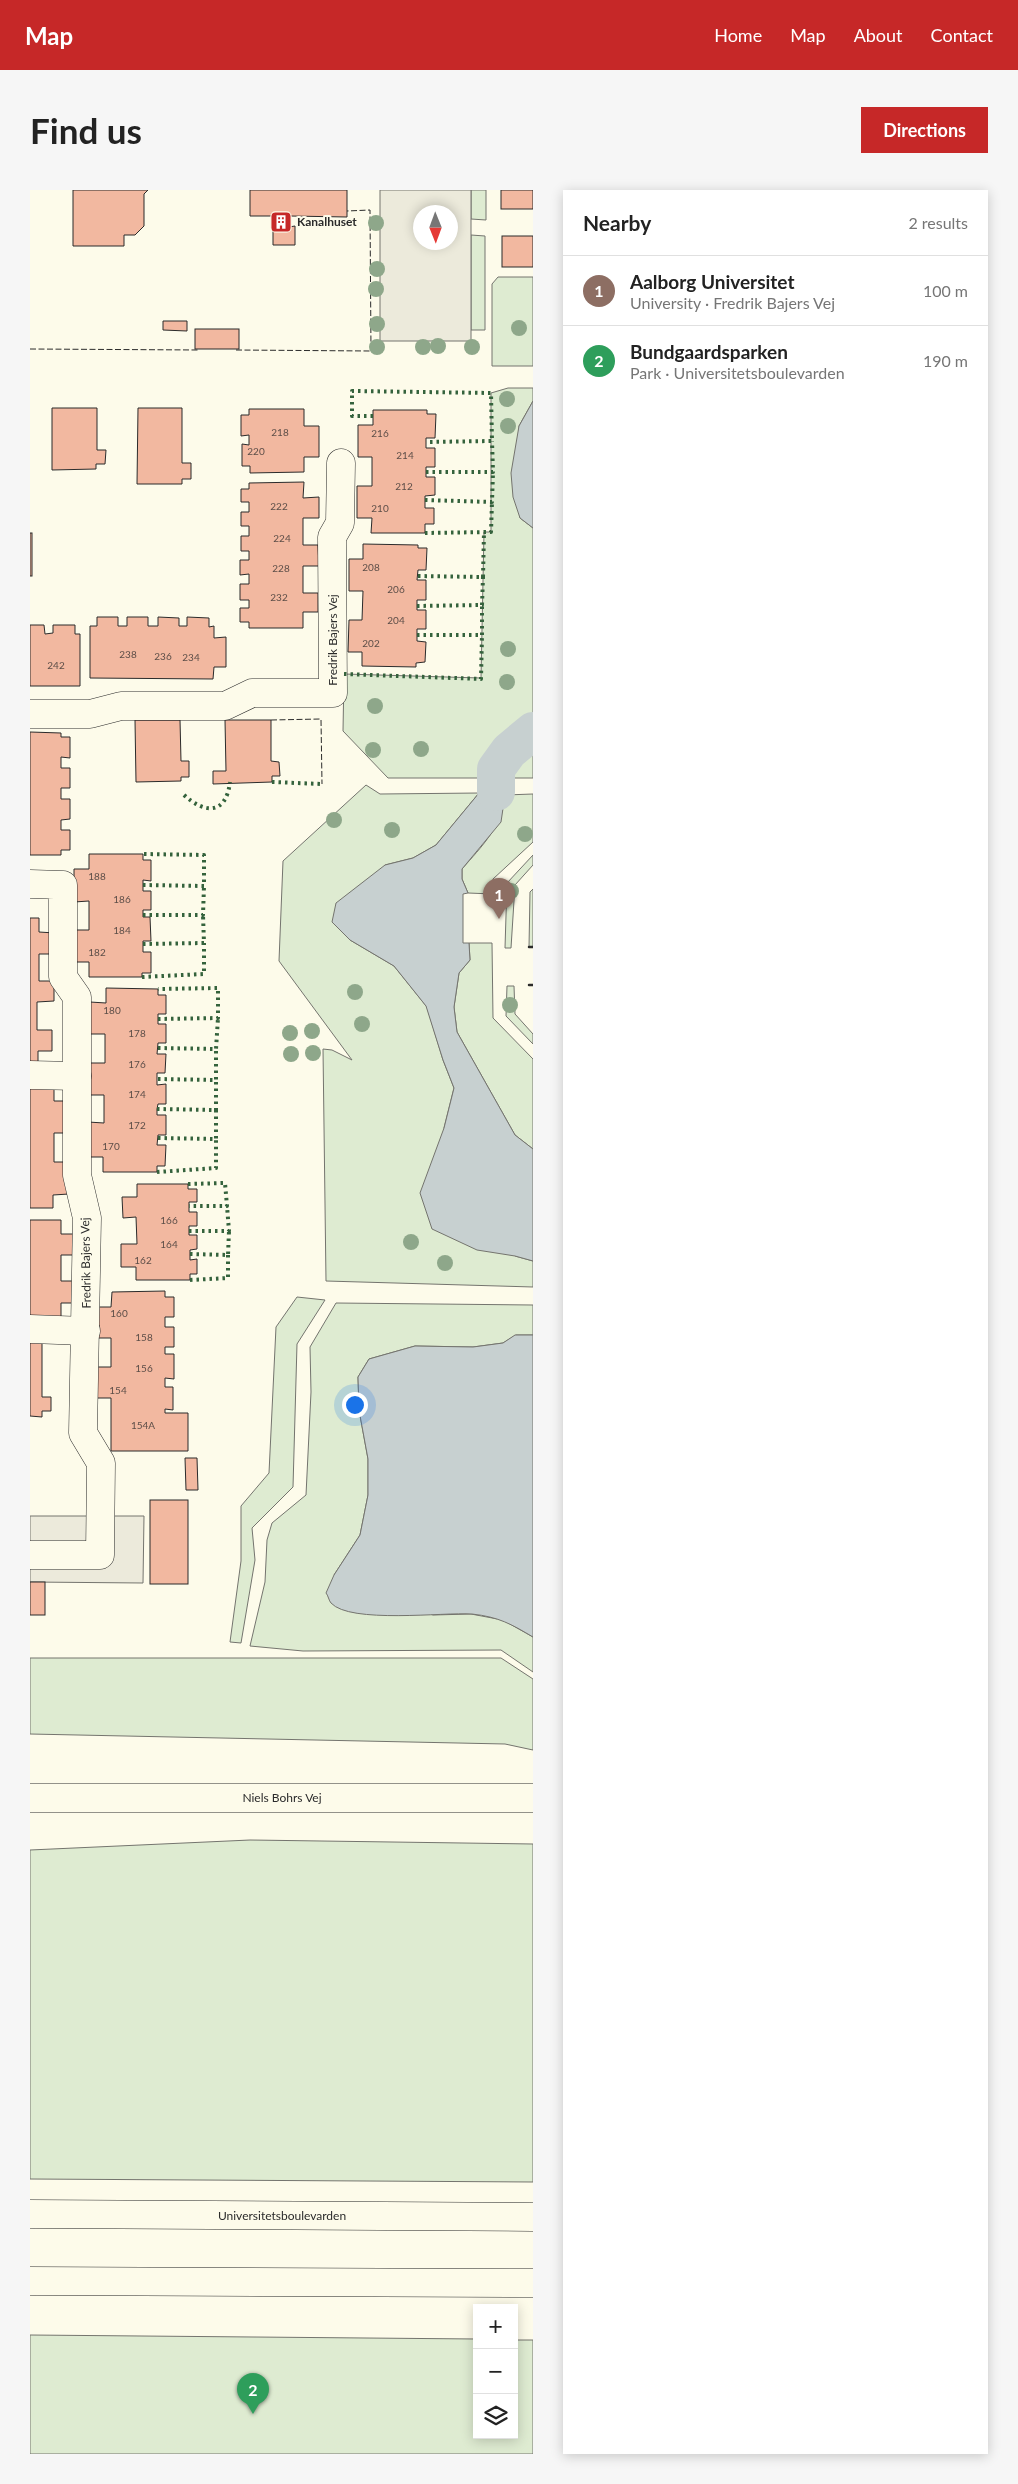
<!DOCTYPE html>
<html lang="en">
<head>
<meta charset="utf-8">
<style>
	body { margin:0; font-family:Lato,sans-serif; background:#f6f6f6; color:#222 }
	.controls { position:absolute; right:15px; bottom:15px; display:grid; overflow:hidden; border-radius:0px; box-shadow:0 2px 12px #0003 }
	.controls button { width:45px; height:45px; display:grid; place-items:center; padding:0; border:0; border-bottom:1px solid #e0e0e0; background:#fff; color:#222; font:25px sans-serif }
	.compass { position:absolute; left:383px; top:15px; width:45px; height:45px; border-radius:50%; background:#fff; box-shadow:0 2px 12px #0003; rotate:179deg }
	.you { position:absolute; left:324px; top:1214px; width:18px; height:18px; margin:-12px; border:4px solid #fff; border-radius:50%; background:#1a73e8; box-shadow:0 0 0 8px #1a73e833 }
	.badge { display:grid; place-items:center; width:32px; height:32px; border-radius:50%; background:#c62828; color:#fff; font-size:16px; font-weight:700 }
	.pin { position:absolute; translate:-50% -41px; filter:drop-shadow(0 1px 2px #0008) }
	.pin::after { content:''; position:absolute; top:26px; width:18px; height:15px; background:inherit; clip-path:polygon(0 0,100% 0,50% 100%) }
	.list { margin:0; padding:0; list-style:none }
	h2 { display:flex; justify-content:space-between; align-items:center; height:65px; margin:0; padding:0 20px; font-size:21px }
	h2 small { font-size:16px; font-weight:400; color:#767676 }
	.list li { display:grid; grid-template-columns:32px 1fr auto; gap:15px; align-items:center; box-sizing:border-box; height:70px; padding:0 20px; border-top:1px solid #e0e0e0 }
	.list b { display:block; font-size:19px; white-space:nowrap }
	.list p { margin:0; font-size:16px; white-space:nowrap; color:#767676 }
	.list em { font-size:16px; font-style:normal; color:#767676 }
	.icon { flex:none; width:28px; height:28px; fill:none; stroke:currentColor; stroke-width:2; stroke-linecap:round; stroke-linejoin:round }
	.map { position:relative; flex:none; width:503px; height:2264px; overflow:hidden; border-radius:0px }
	header { display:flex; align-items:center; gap:30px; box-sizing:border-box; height:70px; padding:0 25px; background:#c62828; color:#fff }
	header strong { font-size:24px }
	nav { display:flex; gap:28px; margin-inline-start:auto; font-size:18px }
	.intro { display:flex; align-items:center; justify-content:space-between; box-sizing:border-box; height:120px; padding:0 30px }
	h1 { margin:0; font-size:35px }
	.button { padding:12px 22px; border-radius:0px; background:#c62828; color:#fff; font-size:18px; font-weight:700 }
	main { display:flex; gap:30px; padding:0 30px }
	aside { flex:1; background:#fff; border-radius:0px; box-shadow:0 2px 12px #0003 }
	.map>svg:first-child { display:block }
</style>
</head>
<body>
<header>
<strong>Map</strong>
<nav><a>Home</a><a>Map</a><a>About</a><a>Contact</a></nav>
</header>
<div class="intro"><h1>Find us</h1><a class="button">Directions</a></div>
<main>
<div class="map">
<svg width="503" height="2264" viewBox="0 0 503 2264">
	<rect width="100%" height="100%" fill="#fdfbea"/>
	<g fill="#deebd1" stroke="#74746e">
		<path d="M441,0H456V30L441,29Z"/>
		<path d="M441,45L455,46V140H441Z"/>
		<path d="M468,87H503V176H462V94Z"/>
		<path d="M478,198H503V211L489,236L490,328L503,338V588H358L313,541L314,484L451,488L454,342H461V203Z"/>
		<path d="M336,595L350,604L449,603L406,655L383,668L355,675L320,750L364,776L397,817L413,870L424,898L414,938L485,1066L503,1071V1097L296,1091L293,859L302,860L322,870L249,771L253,671Z"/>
		<path d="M503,604V652L463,689V704L438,703L432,689V679C451,657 473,636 475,605Z"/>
		<path d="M503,665V675L485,695L481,758H475L477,693Z"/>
		<path d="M503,699V757H499L500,702Z"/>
		<path d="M439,753H462L463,828L503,869V959L485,945L427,842L424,817L429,783L440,770Z"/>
		<path d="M477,796H484L485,824L503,844V854L476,826Z"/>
		<path d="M267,1107L295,1110L267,1154L263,1297L222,1338L225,1370L211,1453L200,1452L211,1371V1316L239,1283L246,1137Z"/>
		<path d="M306,1113L503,1115V1145H486L473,1153L443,1157L385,1156L339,1169L328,1187L329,1220L338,1269V1305L330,1345L304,1385L403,1425L441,1424L473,1430L503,1447V1482L471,1460L273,1461L220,1456L235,1392L237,1350L242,1333L276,1305L281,1202L280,1157Z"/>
		<path d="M0,1468H471L503,1489V1560L475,1554L0,1544Z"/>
		<path d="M220,1650L503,1654V1992L0,1989V1660Z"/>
		<path d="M0,2145L447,2149V2245H484V2150H503V2264H0Z"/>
	</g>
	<g fill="#eceadb" stroke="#74746e" fill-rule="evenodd">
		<path d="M350,0H441V151H350ZM390,22H420V52H390Z"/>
		<path d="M0,1326H114L113,1393L0,1392Z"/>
	</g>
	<g fill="#c7d0d0" stroke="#74746e">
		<path d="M503,211V338L490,328L483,307L481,283L489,236Z"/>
		<path d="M466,602L475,605L471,632L432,679V689L438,703L433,704V753H439L440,770L429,783L424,817L427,842L485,945L503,959V1071L485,1066L447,1060L402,1039L390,1003L414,938L424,898L413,870L396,816L364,776L320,750L302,732L306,713L355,675L383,668L406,655L449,603Z"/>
		<path d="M485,1145H503V1447C481,1434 469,1427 442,1424C414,1422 320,1434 301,1413C299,1411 298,1405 296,1403L304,1385L330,1345L338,1305V1269L329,1220L328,1187L339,1169L385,1156L443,1157L473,1153Z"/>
	</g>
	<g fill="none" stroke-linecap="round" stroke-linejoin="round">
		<path stroke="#c7d0d0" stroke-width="38" d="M466,602V579L479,561L503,541"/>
	</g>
	<g fill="#f2b8a0" stroke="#2b2b2b">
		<path d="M43,0H118L114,4V36L105,45H94V56H43Z"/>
		<path d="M220,0H317V27L260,26L259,37L265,36V55H243V26H220Z"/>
		<rect x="471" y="0" width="32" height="19"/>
		<rect x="472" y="46" width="31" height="31"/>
		<path d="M133,131H157V141L133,140Z"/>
		<rect x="165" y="139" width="44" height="20"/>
		<path d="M22,218H67V260H76L75,274H66V279L22,280Z"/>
		<path d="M108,218H152V273H161V289H152V294H107Z"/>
		<path d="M219,219H274V236H289V267H274V282L220,283V276H212V254L219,255V245L211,246V225H219Z"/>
		<path d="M343,220H397V224H406L405,248H396V258H405V277H396V287H405V305L395,306V318H404V334H395V343H341L342,328H327V296H342V267H328V235H343Z"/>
		<path d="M274,292L273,308L289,307V328H273V355H288L289,376H273V403H288V422H273V438H219V432H210V418H219V410H210V394H219V384L210,385V370H219V361H211V346H219V336H211V322H219V312H211V299H219V293Z"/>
		<rect x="0" y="343" width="2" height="43"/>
		<path d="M333,354L388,355V358H397L396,380H388L387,390H396V410H387V420H396V439H387V451L396,452L395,472L386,473V477L332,476V462H318L319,430H332L333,401H319V369H333Z"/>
		<path d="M67,427H88V436H97V427H118V436H128V427L149,428V436H157V427L179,428V437L184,436V448L196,447V477H184L183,489L60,488V436H67Z"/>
		<path d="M0,435H14L15,444L23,443V435H45V444H50V496H0Z"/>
		<path d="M105,530H150L151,571H159V587H151V591L106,592Z"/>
		<path d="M195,530H241V571L249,572L250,586H242V592L183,594V581H196Z"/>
		<path d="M0,542L31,543V547H40V568L31,567V578H40V598H31V609H40V629L31,630V640H40V660H31V665H0Z"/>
		<path d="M59,664H113V670H121V691L113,690V701H121V720H113V727H120L121,751H113V762H121V783H112V787H59V772H44L43,740H59V711L44,712V679H59Z"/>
		<path d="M0,728H9V742L25,743V764H9V791H24V811L7,812V840H22V861H8V874H0Z"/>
		<path d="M76,798L128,799V805H136V824H128V834H136V853H128L127,864H136L135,883H127V895L136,894V914H128L127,919V925H136V945H128L127,955H136L135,976H127V982H73V967H58V932L74,933V905H59L60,873H75V844H60V812L76,813Z"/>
		<path d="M0,895H24V911H39V943H24V972H39V1004L23,1005V1018H0Z"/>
		<path d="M107,994H158V999H167V1012H159V1022H167V1036H159V1045H167V1059L160,1060V1070L167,1069V1084H160V1090H106V1077H91V1054H107L106,1027L93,1028L92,1007H107Z"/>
		<path d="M0,1030H31V1044H47V1065H31V1091H47V1113H31V1127H0Z"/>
		<path d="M135,1101V1107H144V1127H135V1137H144V1157H135V1164H144V1189L135,1188V1197H143V1220L135,1219V1223H158V1261H81V1208H65V1177H81V1148H67V1117H81L82,1102Z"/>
		<path d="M0,1152L12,1153V1207H21V1221H12V1227L0,1226Z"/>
		<path d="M155,1268H167L168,1300H156Z"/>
		<rect x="120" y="1310" width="38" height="84"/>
		<rect x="0" y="1392" width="15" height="33"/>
	</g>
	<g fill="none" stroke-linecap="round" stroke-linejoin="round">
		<g stroke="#2b2b2b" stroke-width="29">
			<g id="minor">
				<path d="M0,524H60L91,516H195L222,503H303L302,347L310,333L311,273"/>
				<path d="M0,694L33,695V787L47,807V985L57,1028L53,1243L71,1273L70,1365H0"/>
				<path d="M0,885L47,886"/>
				<path d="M0,1139L56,1141"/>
			</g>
		</g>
		<g stroke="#2b2b2b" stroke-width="29">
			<path id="tertiary" d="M0,1608H503"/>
		</g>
		<g stroke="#2b2b2b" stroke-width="29">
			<g id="secondary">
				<path d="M0,2024L503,2027"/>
				<path d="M0,2091L503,2093"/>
			</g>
		</g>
		<use href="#minor" stroke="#fdfbea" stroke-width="28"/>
		<use href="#tertiary" stroke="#fdfbea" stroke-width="28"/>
		<use href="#secondary" stroke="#fdfbea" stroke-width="28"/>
		<g stroke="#34623c" stroke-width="4" stroke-dasharray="2.5 4" stroke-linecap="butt">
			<path d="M343,226H322V201L461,203L462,251L396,252"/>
			<path d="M396,282H463L462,251"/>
			<path d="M395,310L462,312L463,282"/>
			<path d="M395,343L461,342L462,312"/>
			<path d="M388,386L453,387L454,342"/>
			<path d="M387,416L452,415L453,387"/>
			<path d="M387,445H452V415"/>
			<path d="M314,484L451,489L452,445"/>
			<path d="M242,592L292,594"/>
			<path d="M154,605C175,624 196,625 200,592"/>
			<path d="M113,695L174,696V665L113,664"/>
			<path d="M113,725H173L174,696"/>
			<path d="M113,754L174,753L173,725"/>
			<path d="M112,787L174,784V753"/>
			<path d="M128,829L188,828V798L128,799"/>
			<path d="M128,858L186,859L188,828"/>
			<path d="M128,889L186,890V859"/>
			<path d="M127,919L186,920V890"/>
			<path d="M128,948L186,949V920"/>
			<path d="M127,982L186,978V949"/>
			<path d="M158,994L195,993L197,1016H159"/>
			<path d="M159,1041H199L197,1016"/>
			<path d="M160,1064L198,1065L199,1041"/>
			<path d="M160,1090L198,1088V1065"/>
		</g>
		<g stroke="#2b2b2b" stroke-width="1" stroke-dasharray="6 2.5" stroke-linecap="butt">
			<path d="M0,159L169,160"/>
			<path d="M206,160L341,161L340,20L317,21"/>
			<path d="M241,530L291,529L292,594"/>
		</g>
		<g stroke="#2b2b2b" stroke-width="2.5">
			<path d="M499,757H503"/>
			<path d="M499,795H503"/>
		</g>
	</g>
	<g fill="#8ea78a">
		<circle cx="346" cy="33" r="8"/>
		<circle cx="347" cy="79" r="8"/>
		<circle cx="346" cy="99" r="8"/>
		<circle cx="347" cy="134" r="8"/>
		<circle cx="489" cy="138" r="8"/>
		<circle cx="408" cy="156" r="8"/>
		<circle cx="347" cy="157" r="8"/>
		<circle cx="393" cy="157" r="8"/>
		<circle cx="442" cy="157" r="8"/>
		<circle cx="477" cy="209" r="8"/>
		<circle cx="478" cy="236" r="8"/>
		<circle cx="478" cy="459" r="8"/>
		<circle cx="477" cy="492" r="8"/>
		<circle cx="345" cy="516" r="8"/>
		<circle cx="391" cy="559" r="8"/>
		<circle cx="343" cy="560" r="8"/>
		<circle cx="304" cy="630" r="8"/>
		<circle cx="362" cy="640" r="8"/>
		<circle cx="495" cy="644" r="8"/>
		<circle cx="481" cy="701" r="8"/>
		<circle cx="325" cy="802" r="8"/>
		<circle cx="480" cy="815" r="8"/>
		<circle cx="332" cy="834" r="8"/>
		<circle cx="282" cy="841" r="8"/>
		<circle cx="260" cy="843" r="8"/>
		<circle cx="283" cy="863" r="8"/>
		<circle cx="261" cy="864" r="8"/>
		<circle cx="381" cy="1052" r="8"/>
		<circle cx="415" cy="1073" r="8"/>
	</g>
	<defs>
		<g id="building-square" transform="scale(1.125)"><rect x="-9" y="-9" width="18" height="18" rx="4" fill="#c62828" stroke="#fdfbea"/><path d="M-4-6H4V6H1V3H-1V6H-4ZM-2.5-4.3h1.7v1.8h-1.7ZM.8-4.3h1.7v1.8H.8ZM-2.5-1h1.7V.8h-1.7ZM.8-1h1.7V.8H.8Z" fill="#fff"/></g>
	</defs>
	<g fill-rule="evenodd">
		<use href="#building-square" x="251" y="32"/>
	</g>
	<g text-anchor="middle" stroke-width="4" stroke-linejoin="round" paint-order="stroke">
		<g font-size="10" fill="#5d4e48">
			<text x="250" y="246">218</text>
			<text x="350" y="247">216</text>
			<text x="226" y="265">220</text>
			<text x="375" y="269">214</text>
			<text x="374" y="300">212</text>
			<text x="249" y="320">222</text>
			<text x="350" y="322">210</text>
			<text x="252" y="352">224</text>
			<text x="341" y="381">208</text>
			<text x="251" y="382">228</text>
			<text x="366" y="403">206</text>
			<text x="249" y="411">232</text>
			<text x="366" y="434">204</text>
			<text x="341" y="457">202</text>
			<text x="98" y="468">238</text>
			<text x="133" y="470">236</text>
			<text x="161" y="471">234</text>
			<text x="26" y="479">242</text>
			<text x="67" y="690">188</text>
			<text x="92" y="713">186</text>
			<text x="92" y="744">184</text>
			<text x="67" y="766">182</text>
			<text x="82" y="824">180</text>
			<text x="107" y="847">178</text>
			<text x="107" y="878">176</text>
			<text x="107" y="908">174</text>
			<text x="107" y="939">172</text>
			<text x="81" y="960">170</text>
			<text x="139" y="1034">166</text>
			<text x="139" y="1058">164</text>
			<text x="113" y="1074">162</text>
			<text x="89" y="1127">160</text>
			<text x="114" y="1151">158</text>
			<text x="114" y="1182">156</text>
			<text x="88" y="1204">154</text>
			<text x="113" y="1239">154A</text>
		</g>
		<g font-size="12" font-weight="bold" fill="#2b2b2b" stroke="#fdfbea" text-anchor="start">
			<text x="267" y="36">Kanalhuset</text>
		</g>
		<g font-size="12" fill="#2b2b2b" stroke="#fdfbea">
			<text transform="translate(303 450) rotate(-90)" y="4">Fredrik Bajers Vej</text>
			<text transform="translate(56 1073) rotate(-91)" y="4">Fredrik Bajers Vej</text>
			<text x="252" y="1612">Niels Bohrs Vej</text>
			<text x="252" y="2030">Universitetsboulevarden</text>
		</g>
	</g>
</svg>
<div class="controls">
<button>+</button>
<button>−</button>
<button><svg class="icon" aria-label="layers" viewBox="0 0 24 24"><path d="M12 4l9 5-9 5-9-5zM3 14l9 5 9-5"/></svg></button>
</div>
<svg class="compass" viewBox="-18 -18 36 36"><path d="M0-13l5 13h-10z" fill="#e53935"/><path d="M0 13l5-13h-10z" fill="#767676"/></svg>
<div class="you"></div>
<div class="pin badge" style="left:469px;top:729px;background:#8d6e63">1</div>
<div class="pin badge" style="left:223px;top:2224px;background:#2e9e5b">2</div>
</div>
<aside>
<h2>Nearby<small>2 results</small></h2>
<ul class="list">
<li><span class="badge" style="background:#8d6e63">1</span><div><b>Aalborg Universitet</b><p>University · Fredrik Bajers Vej</p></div><em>100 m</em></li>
<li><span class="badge" style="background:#2e9e5b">2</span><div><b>Bundgaardsparken</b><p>Park · Universitetsboulevarden</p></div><em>190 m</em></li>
</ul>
</aside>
</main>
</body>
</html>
